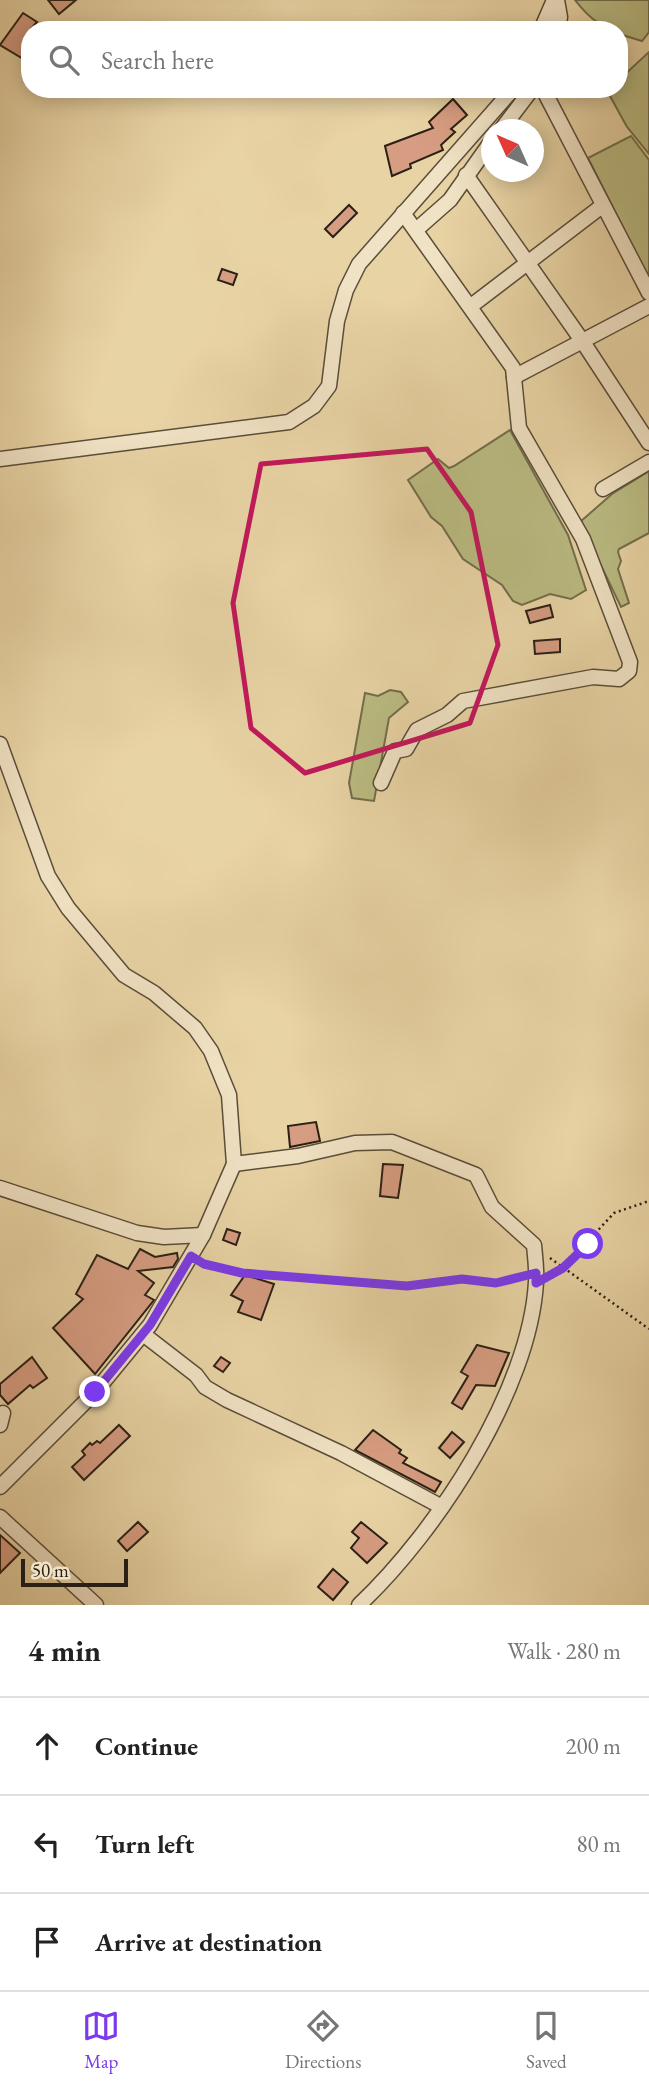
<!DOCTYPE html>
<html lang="en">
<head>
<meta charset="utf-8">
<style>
	body { margin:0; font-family:"EB Garamond",serif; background:#f6f6f6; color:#222 }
	.compass { position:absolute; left:481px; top:119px; width:63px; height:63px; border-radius:50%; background:#fff; box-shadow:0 4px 18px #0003; rotate:315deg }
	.scale { position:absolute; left:21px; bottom:18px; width:107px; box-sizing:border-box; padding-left:7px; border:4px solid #2a2015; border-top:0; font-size:19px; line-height:24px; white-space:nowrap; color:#2a2015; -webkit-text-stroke:5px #f0e2c4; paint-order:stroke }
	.stop { position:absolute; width:21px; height:21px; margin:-16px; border:5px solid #7c3aed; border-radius:50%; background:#fff }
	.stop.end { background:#7c3aed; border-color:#fff; box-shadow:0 2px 7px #0008 }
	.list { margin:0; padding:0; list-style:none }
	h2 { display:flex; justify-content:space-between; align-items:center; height:91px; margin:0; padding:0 28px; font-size:30px }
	h2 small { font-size:23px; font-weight:400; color:#767676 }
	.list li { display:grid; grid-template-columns:46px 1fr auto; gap:21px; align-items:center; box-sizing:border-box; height:98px; padding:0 28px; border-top:2px solid #e0e0e0 }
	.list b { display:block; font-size:26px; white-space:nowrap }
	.list em { font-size:23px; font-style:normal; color:#767676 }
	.icon { flex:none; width:38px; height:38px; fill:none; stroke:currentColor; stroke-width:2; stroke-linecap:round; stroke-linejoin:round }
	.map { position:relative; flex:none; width:649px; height:1605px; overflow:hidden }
	.search { position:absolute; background:#fff; box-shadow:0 4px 18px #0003; left:21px; right:21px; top:21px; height:77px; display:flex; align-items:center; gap:18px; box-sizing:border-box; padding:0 24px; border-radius:28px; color:#767676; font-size:26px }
	.sheet { height:385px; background:#fff }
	nav { display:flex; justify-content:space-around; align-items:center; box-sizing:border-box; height:98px; border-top:2px solid #e0e0e0; background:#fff; font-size:19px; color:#767676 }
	nav a { display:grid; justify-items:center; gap:4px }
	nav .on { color:#7c3aed }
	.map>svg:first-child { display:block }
</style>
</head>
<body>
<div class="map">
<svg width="649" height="1605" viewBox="0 0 649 1605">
	<rect width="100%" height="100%" fill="#e8d3a4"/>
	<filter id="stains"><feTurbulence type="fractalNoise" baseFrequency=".00286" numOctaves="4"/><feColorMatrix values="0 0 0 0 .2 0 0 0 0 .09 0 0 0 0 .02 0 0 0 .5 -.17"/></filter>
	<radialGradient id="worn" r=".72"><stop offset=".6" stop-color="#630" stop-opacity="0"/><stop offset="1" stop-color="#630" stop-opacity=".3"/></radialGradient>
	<g fill="#babb82" stroke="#726e4c" stroke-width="2">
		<path d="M575,0H649V32L642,41L622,35L619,30C601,30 585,13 575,0Z"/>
		<path d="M649,52V154L627,127L610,96L615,89H619L622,77Z"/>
		<path d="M631,136L649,160V279L588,158Z"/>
		<path d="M510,430L568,535L586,590L571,599L550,594L522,605L513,601L502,585L463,559L442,526L431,517L408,480L438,459L449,468L454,466Z"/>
		<path d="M649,471V533L619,549L618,552L621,561L618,569L629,603L621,607L580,522L612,494Z"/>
		<path d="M390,690L401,692L408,702L389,718L374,801L352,798L349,783L365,693L378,696Z"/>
	</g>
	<g fill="#d79d82" stroke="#2a2015" stroke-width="2">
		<path d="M48,0H76L59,14Z"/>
		<path d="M23,13L37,22L30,30V63L0,45Z"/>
		<path d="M453,99L467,115L451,129L455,132L441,145L443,150L410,164L411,168L392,176L385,146L433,128L429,122Z"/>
		<path d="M349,205L357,213L333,237L325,229Z"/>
		<path d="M222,269L237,274L233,285L218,280Z"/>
		<path d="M550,605L553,617L530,623L526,611Z"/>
		<path d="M560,639V652L535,654L534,641Z"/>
		<path d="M316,1122L320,1141L290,1147L288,1126Z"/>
		<path d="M383,1164L403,1165L398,1198L380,1196Z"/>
		<path d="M227,1229L240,1233L236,1245L223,1240Z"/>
		<path d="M140,1249L155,1257L177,1253L178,1259L173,1267L138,1271L154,1283L145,1295L154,1300L95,1374L53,1328L83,1299L76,1294L97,1255L128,1269Z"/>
		<path d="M245,1275L274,1284L261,1320L238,1312L243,1301L231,1295Z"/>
		<path d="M477,1345L509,1353L495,1386L476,1385L462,1409L452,1403L468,1376L461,1372Z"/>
		<path d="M32,1357L47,1378L33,1388L30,1385L8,1404L0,1395V1384Z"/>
		<path d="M221,1357L230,1363L223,1372L214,1366Z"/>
		<path d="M119,1425L130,1436L84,1480L72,1467L85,1455L82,1451L90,1443L92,1445L97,1441L100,1443Z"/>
		<path d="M373,1430L401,1450L399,1453L407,1458L403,1463L441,1482L435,1492L355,1450Z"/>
		<path d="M452,1432L464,1442L450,1458L439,1448Z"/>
		<path d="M138,1522L148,1532L127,1551L118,1541Z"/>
		<path d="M361,1522L387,1543L367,1563L351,1548L359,1538L352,1532Z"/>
		<path d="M0,1535L20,1553L0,1573Z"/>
		<path d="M333,1569L348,1582L333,1600L318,1587Z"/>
	</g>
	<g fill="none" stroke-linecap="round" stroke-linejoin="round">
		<g stroke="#5a4d39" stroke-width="17">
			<g id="minor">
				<path d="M557,0L560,17L558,30"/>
				<path d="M541,30L554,0"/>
				<path d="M543,89L649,293"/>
				<path d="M501,130L532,89"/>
				<path d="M466,175L583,342L649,443"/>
				<path d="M416,230L450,200L491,142"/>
				<path d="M471,306L602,206"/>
				<path d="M514,377L649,306"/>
				<path d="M0,459L289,422L314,406L329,386L337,321L346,290L359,264L513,89"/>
				<path d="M603,489L649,462"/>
				<path d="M0,744L48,876L68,908L124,975L154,993L195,1028L211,1051L229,1095L234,1164L203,1235L150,1325L95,1392L0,1487"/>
				<path d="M381,783L395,751L406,749L417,730L447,715L463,701L593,677L619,679L629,671L630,662L583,539L519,428L513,368L403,213"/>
				<path d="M234,1164L298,1156L355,1143L392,1142L476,1175L492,1207L534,1245C535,1257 537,1270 536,1282C530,1390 436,1533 359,1605"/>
				<path d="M0,1188L137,1233L164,1237L203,1235"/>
				<path d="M143,1334L196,1375L205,1387L227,1400L341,1453L442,1507"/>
				<path d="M0,1425L3,1413"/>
				<path d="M0,1517L96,1605"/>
			</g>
		</g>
		<g stroke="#2a2015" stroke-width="2.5" stroke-dasharray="2 3.5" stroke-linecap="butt">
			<path d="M550,1258L649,1329"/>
			<path d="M203,1263L292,1279L407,1286L462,1279L496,1283L522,1277"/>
			<path d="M551,1274L563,1268L614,1213L649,1201"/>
		</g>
		<use href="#minor" stroke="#f0e2c4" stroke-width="14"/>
	</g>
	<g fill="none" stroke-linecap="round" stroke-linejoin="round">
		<path stroke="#7c3aed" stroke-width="9" d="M95,1392L150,1325L191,1256L204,1264L242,1273L407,1286L462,1279L496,1283L536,1273V1283L563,1268L588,1244"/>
	</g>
	<path fill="none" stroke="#c2185b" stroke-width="5" stroke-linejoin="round" d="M427,449L471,512L498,645L470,723L305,773L251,728L233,603L261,464Z"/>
	<rect width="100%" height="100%" filter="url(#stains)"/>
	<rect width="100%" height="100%" fill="url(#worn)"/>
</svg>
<svg class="compass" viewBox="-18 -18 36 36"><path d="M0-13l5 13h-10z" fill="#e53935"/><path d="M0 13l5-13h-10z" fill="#767676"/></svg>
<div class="scale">50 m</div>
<div class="stop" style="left:588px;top:1244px"></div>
<div class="stop end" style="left:95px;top:1392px"></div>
<div class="search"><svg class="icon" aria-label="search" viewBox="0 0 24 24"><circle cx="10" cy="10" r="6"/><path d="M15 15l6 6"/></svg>Search here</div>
</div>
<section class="sheet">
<h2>4 min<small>Walk · 280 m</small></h2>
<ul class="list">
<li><svg class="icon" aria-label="ahead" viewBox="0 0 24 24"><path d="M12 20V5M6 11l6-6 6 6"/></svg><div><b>Continue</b></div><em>200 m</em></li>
<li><svg class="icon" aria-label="left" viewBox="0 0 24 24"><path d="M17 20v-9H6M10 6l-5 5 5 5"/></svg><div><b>Turn left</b></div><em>80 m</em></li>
<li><svg class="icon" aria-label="arrive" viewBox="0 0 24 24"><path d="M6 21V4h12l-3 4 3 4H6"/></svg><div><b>Arrive at destination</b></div></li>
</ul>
</section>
<nav>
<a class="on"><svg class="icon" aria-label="map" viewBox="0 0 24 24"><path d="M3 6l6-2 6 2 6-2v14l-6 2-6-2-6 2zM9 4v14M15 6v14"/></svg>Map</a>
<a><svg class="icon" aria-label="directions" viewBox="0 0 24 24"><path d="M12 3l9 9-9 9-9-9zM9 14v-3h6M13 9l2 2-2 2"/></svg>Directions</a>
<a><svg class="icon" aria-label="saved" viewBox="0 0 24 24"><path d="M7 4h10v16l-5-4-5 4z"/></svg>Saved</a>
</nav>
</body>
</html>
